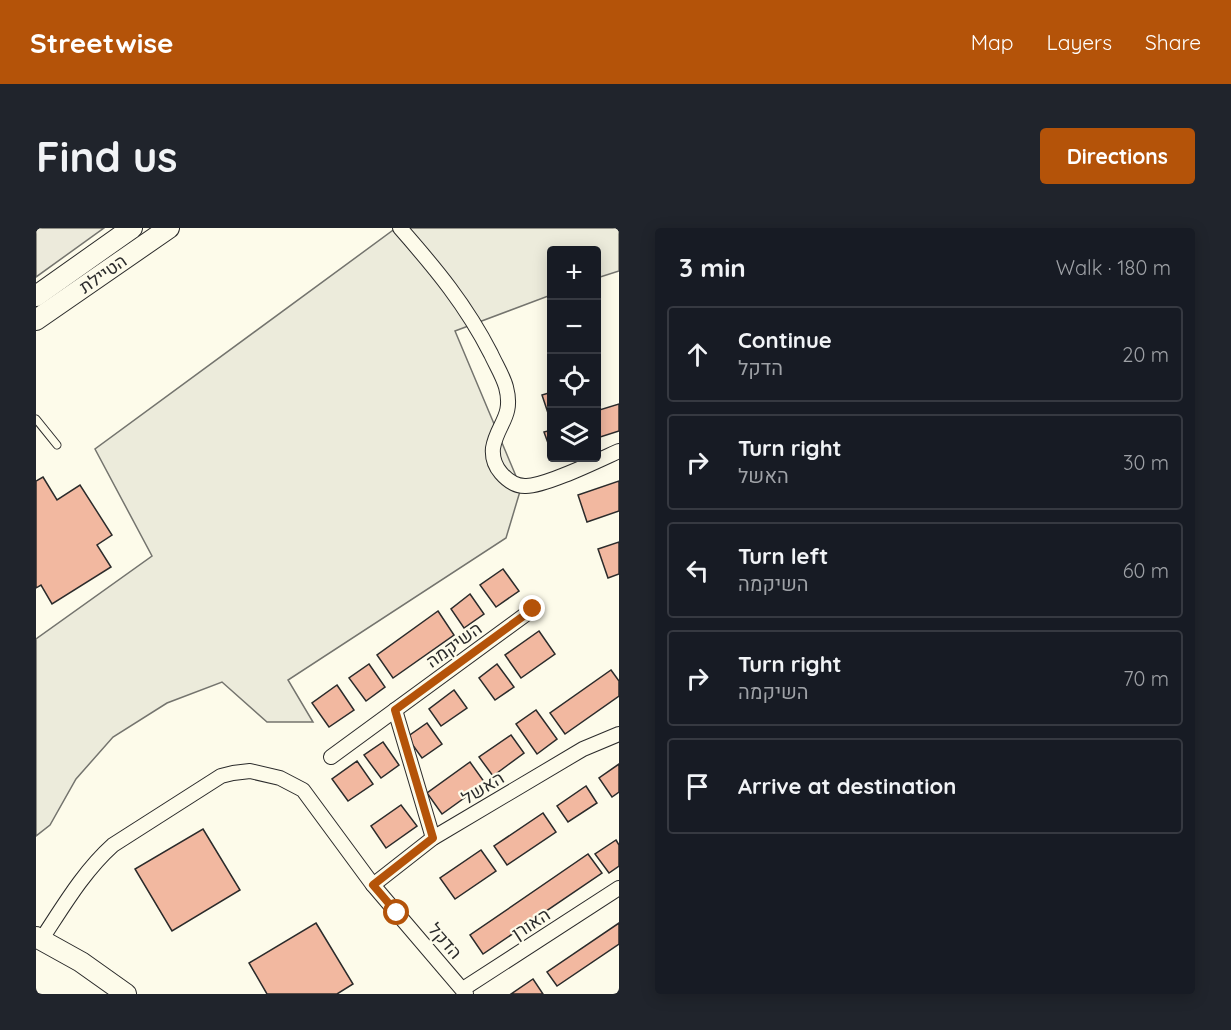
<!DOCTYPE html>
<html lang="en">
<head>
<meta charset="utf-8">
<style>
	body { margin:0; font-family:Quicksand,Heebo,sans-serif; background:#20242c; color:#f1f3f6 }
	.controls { position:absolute; right:18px; top:18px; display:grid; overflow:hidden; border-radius:6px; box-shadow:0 3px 15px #0003 }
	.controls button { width:54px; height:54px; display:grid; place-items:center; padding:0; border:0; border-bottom:2px solid #363941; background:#171b24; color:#f1f3f6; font:30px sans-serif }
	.stop { position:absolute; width:18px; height:18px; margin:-14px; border:4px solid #b45309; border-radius:50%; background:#fff }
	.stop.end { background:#b45309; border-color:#fff; box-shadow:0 2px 6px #0008 }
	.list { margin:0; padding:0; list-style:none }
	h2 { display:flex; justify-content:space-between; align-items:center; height:78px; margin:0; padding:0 24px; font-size:26px }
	h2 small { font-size:20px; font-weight:400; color:#9ea1a6 }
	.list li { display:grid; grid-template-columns:39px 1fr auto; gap:18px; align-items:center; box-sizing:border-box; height:96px; margin:0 12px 12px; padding:0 12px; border:2px solid #363941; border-radius:6px }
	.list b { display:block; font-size:22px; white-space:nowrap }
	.list p { margin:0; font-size:20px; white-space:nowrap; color:#9ea1a6 }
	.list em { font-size:20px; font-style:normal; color:#9ea1a6 }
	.icon { flex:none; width:33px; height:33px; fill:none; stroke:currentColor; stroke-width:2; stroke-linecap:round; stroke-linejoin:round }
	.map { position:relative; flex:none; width:583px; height:766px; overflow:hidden; border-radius:6px }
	header { display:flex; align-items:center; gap:36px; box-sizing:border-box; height:84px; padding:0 30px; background:#b45309; color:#fff }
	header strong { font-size:28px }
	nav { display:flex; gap:33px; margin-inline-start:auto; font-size:21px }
	.intro { display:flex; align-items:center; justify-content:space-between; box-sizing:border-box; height:144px; padding:0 36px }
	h1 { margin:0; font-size:42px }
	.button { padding:15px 27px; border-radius:6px; background:#b45309; color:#fff; font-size:21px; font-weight:700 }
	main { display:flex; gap:36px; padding:0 36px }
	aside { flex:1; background:#171b24; border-radius:6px; box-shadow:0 3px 15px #0003 }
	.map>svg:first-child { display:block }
</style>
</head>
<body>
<header>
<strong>Streetwise</strong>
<nav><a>Map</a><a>Layers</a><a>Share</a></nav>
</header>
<div class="intro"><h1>Find us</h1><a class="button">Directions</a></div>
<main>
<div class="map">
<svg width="583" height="766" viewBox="0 0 583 766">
	<rect width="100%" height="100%" fill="#fdfbea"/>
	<path fill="#ecebdb" stroke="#74746e" stroke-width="1.5" d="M360,0H583V43L561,50L560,22H516L515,67L419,103L485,260L470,310L252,452L277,494H231L186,454L131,475L77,509L40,551L14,597L0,608V411L116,328L59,221Z"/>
	<path fill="#eceadb" stroke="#74746e" stroke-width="1.5" d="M0,0H68L0,49Z"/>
	<g fill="#f2b8a0" stroke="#2b2b2b" stroke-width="1.5">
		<path d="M516,164V187L513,188L506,167Z"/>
		<path d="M583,176V203L561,210L560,183Z"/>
		<path d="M516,202V226L508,204Z"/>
		<path d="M7,249L21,272L44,257L76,307L61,317L75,339L16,376L5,357L0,360V253Z"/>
		<path d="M583,253V283L551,294L542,267Z"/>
		<path d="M583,314V346L572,350L562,321Z"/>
		<path d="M467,341L483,363L460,379L444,357Z"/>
		<path d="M434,366L448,386L428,400L415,381Z"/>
		<path d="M402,383L418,407L357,450L341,427Z"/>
		<path d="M503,403L519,426L485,450L469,427Z"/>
		<path d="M333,436L349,459L330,473L313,450Z"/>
		<path d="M461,436L478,459L459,472L443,450Z"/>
		<path d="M575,442L583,453V468L529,506L514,485Z"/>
		<path d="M301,457L318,482L293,499L276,475Z"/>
		<path d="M418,462L431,480L405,498L393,481Z"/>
		<path d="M500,482L521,511L501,526L480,496Z"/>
		<path d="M391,495L406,516L386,530L371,509Z"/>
		<path d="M475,507L488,525L457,548L443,529Z"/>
		<path d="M347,514L363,537L345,550L328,527Z"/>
		<path d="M321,533L337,556L312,573L296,551Z"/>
		<path d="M434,534L449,555L406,586L391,565Z"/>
		<path d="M583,536V564L576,569L563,550Z"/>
		<path d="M550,558L561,575L532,594L521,578Z"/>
		<path d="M365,577L381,598L350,620L335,598Z"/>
		<path d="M507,585L520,604L471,637L458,618Z"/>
		<path d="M167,601L204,662L136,703L99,641Z"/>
		<path d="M580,612L583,617V638L573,645L559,626Z"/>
		<path d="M445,622L460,643L419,671L404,650Z"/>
		<path d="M552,626L566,645L447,726L434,707Z"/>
		<path d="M280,695L317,756L301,766H231L213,735Z"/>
		<path d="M583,695V716L521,758L511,744Z"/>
		<path d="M497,751L507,766H475Z"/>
	</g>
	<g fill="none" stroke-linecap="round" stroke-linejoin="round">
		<g stroke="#2b2b2b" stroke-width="9">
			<path id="lane" d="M0,191L21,217"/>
		</g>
		<g stroke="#2b2b2b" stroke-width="16">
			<g id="street">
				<path d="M364,0C400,41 430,77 455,126C460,137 467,148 470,159C478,189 461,196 457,220C456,230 459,238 465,245C471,252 479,258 489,258C508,259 563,232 583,223"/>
				<path d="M359,482L397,610"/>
				<path d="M295,529L497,381"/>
				<path d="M337,657L397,610L547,521L583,506"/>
				<path d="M5,712C27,679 47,644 77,617L185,548L197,545L214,543L244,550L267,562L337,657L430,766"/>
				<path d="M427,761L583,660"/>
			</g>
		</g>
		<g stroke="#2b2b2b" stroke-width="22">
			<g id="secondary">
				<path d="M0,68L96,0"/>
				<path d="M0,92L133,0"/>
				<path d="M0,709L45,734L90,766"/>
			</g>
		</g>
		<use href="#lane" stroke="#fdfbea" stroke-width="7"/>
		<use href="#street" stroke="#fdfbea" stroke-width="14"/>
		<use href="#secondary" stroke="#fdfbea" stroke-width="20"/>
	</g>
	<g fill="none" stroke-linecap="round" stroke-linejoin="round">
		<path stroke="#b45309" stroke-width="8" d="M361,685L337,657L397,610L359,482L497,381"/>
	</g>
	<g text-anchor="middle" stroke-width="4.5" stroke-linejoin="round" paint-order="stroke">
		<g font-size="18" fill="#2b2b2b" stroke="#fdfbea">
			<text transform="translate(67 46) rotate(-35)" y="6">הטיילת</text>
			<text transform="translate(418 417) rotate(-36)" y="6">השיקמה</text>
			<text transform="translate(447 560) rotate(-31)" y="6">האשל</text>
			<text transform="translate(495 696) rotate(-33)" y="6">האורן</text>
			<text transform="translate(409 713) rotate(49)" y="6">הדקל</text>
		</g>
	</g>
</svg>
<div class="controls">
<button>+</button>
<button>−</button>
<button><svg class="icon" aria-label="locate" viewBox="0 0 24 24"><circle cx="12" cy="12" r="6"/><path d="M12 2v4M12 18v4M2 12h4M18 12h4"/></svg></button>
<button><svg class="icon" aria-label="layers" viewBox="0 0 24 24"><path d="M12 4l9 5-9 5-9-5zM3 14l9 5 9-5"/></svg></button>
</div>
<div class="stop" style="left:361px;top:685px"></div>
<div class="stop end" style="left:497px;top:381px"></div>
</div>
<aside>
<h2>3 min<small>Walk · 180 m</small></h2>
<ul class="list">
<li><svg class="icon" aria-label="ahead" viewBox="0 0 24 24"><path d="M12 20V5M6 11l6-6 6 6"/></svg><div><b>Continue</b><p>הדקל</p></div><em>20 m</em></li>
<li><svg class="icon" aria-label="right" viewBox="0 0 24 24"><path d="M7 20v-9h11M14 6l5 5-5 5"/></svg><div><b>Turn right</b><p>האשל</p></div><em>30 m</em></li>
<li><svg class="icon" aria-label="left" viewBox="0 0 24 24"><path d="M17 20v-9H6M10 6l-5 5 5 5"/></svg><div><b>Turn left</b><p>השיקמה</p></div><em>60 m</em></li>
<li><svg class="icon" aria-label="right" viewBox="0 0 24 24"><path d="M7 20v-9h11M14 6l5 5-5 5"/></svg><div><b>Turn right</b><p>השיקמה</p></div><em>70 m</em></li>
<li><svg class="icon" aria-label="arrive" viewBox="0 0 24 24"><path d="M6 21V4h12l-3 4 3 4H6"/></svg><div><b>Arrive at destination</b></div></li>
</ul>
</aside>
</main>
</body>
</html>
